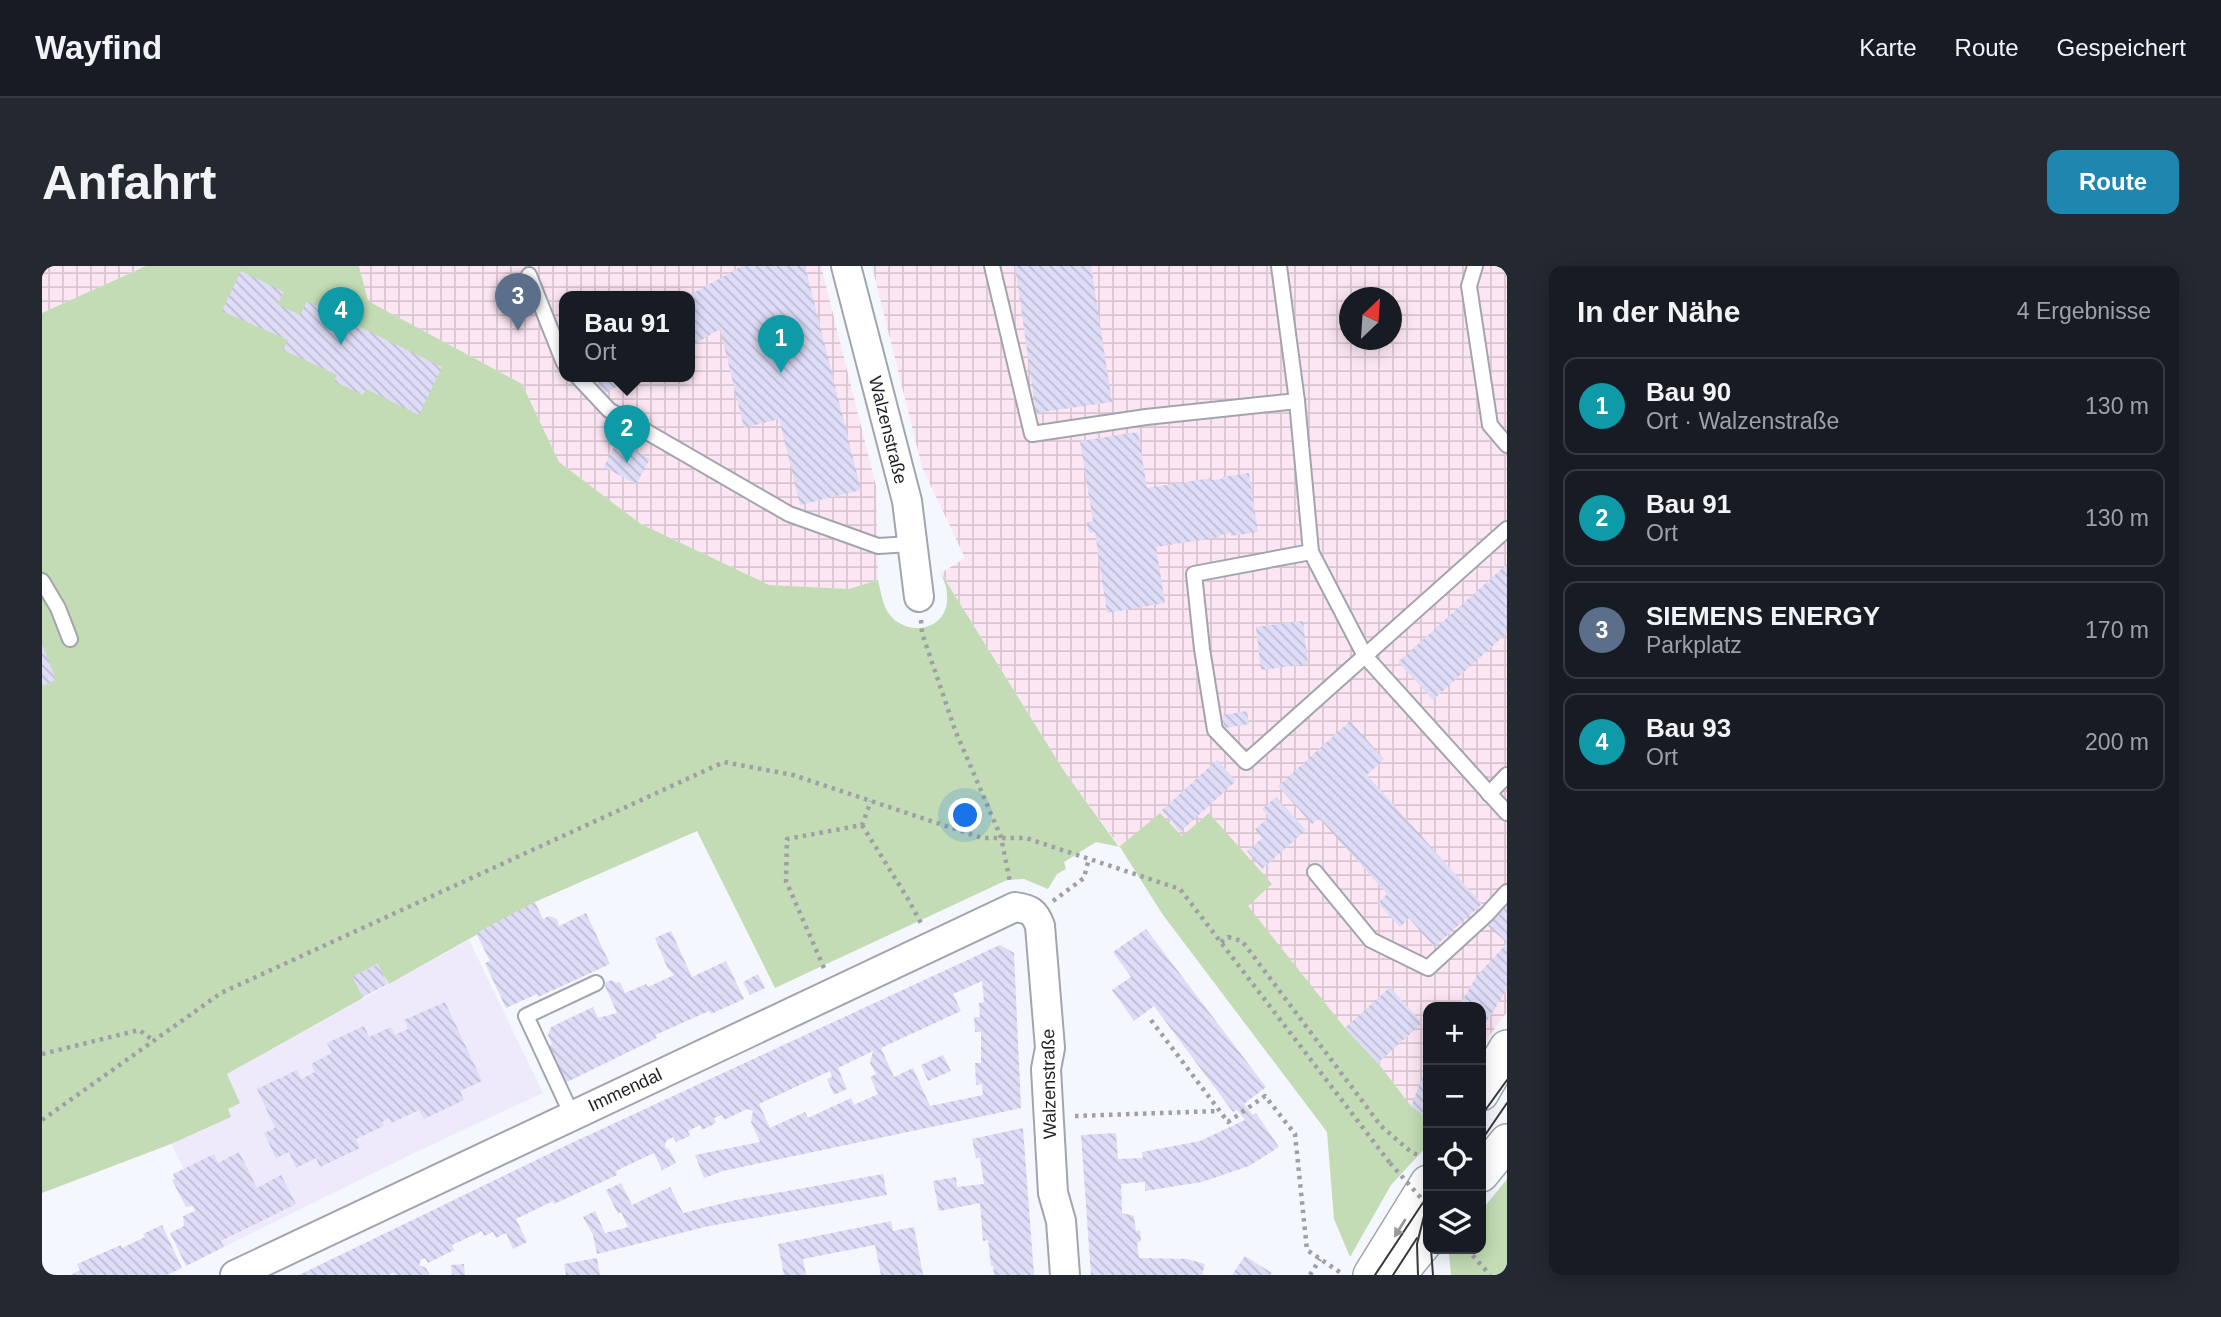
<!DOCTYPE html>
<html lang="de">
<head>
<meta charset="utf-8">
<style>
	body { margin:0; font-family:Arial,sans-serif; background:#242831; color:#f1f3f6 }
	.controls { position:absolute; right:21px; bottom:21px; display:grid; overflow:hidden; border-radius:14px; box-shadow:0 4px 18px #0003 }
	.controls button { width:63px; height:63px; display:grid; place-items:center; padding:0; border:0; border-bottom:2px solid #363941; background:#171b24; color:#f1f3f6; font:35px sans-serif }
	.compass { position:absolute; left:1297px; top:21px; width:63px; height:63px; border-radius:50%; background:#171b24; box-shadow:0 4px 18px #0003; rotate:25deg }
	.you { position:absolute; left:924px; top:550px; width:24px; height:24px; margin:-18px; border:5px solid #fff; border-radius:50%; background:#1a73e8; box-shadow:0 0 0 10px #1a73e833 }
	.badge { display:grid; place-items:center; width:46px; height:46px; border-radius:50%; background:#1f86af; color:#fff; font-size:23px; font-weight:700 }
	.pin { position:absolute; translate:-50% -58px; filter:drop-shadow(0 2px 4px #0008) }
	.pin::after { content:''; position:absolute; top:37px; width:24px; height:21px; background:inherit; clip-path:polygon(0 0,100% 0,50% 100%) }
	.popup { position:absolute; left:517px; top:25px; width:136px; height:91px; box-sizing:border-box; display:grid; place-content:center; border-radius:14px; background:#171b24; filter:drop-shadow(0 2px 5px #0005); font-size:23px; white-space:nowrap; color:#9ea1a6 }
	.popup b { font-size:26px; color:#f1f3f6 }
	.popup::after { content:''; position:absolute; left:50%; top:100%; margin-left:-14px; border:14px solid transparent; border-top-color:#171b24 }
	.list { margin:0; padding:0; list-style:none }
	h2 { display:flex; justify-content:space-between; align-items:center; height:91px; margin:0; padding:0 28px; font-size:30px }
	h2 small { font-size:23px; font-weight:400; color:#9ea1a6 }
	.list li { display:grid; grid-template-columns:46px 1fr auto; gap:21px; align-items:center; box-sizing:border-box; height:98px; margin:0 14px 14px; padding:0 14px; border:2px solid #363941; border-radius:14px }
	.list b { display:block; font-size:26px; white-space:nowrap }
	.list p { margin:0; font-size:23px; white-space:nowrap; color:#9ea1a6 }
	.list em { font-size:23px; font-style:normal; color:#9ea1a6 }
	.icon { flex:none; width:38px; height:38px; fill:none; stroke:currentColor; stroke-width:2; stroke-linecap:round; stroke-linejoin:round }
	.map { position:relative; flex:none; width:1465px; height:1009px; overflow:hidden; border-radius:14px }
	header { display:flex; align-items:center; gap:42px; box-sizing:border-box; height:98px; padding:0 35px; background:#171b24; border-bottom:2px solid #363941 }
	header strong { font-size:33px }
	nav { display:flex; gap:38px; margin-inline-start:auto; font-size:24px }
	.intro { display:flex; align-items:center; justify-content:space-between; box-sizing:border-box; height:168px; padding:0 42px }
	h1 { margin:0; font-size:49px }
	.button { padding:18px 32px; border-radius:14px; background:#1f86af; color:#fff; font-size:24px; font-weight:700 }
	main { display:flex; gap:42px; padding:0 42px }
	aside { flex:1; background:#171b24; border-radius:14px; box-shadow:0 4px 18px #0003 }
	.map>svg:first-child { display:block }
</style>
</head>
<body>
<header>
<strong>Wayfind</strong>
<nav><a>Karte</a><a>Route</a><a>Gespeichert</a></nav>
</header>
<div class="intro"><h1>Anfahrt</h1><a class="button">Route</a></div>
<main>
<div class="map">
<svg width="1465" height="1009" viewBox="0 0 1465 1009">
	<defs>
		<pattern id="industrial-grid" width="8" height="8" patternUnits="userSpaceOnUse" patternTransform="scale(1.75)"><rect width="8" height="8" fill="#fce6f3"/><path d="M0 4h8M4 0v8" fill="none" stroke="#d8c5d0"/></pattern>
		<pattern id="building-back-hatch" width="6" height="6" patternUnits="userSpaceOnUse" patternTransform="scale(1.75)"><rect width="6" height="6" fill="#dedcf6"/><path d="M-1 5l2 2M0 0l6 6M5-1l2 2" fill="none" stroke="#bebcd3"/></pattern>
	</defs>
	<rect width="100%" height="100%" fill="#f4f7fe"/>
	<g fill="url(#industrial-grid)" fill-rule="evenodd">
		<path d="M0,0H104L0,47Z"/>
		<path d="M317,0H779L834,220L836,314L807,323L727,319L599,258L517,196L480,118L325,35ZM522,31H648V111H522Z"/>
		<path d="M830,0H1465V746L1439,781V741H1386V852L1369,840L1336,797L1303,762L1205,640L1229,618L1168,548L1140,570L1118,547L1078,581L1022,505L899,307L923,292L880,201ZM1308,32H1350V74H1308Z"/>
	</g>
	<path fill="#eeeafc" d="M427,674L501,827L372,887L182,981L129,878L189,851L185,843L198,837L185,808Z"/>
	<g fill="#c3dcb5">
		<path d="M104,0H317L326,35L480,118L517,196L599,258L727,319L807,323L836,314C838,323 840,333 843,341C858,374 909,367 905,328C905,321 901,313 899,307L1022,505L1077,581L1118,547L1140,570L1167,547L1230,618L1206,640L1303,762L1336,797L1369,840L1386,852V879L1349,919L1308,991L1292,953L1285,866L1121,649L1078,581L1054,576L1022,596L1024,603L1015,608L1006,623L982,613L965,614L733,722L655,565L493,636L347,718L335,698L311,711L321,732L185,808L198,837L186,843L189,851L129,878L0,927V47Z"/>
		<path d="M1465,913V1009H1409L1407,988L1410,983H1439V945Z"/>
	</g>
	<g fill="url(#building-back-hatch)" fill-rule="evenodd">
		<path d="M700,0H763L819,224L758,239L737,153L702,162L678,63L648,81V31H644Z"/>
		<path d="M973,0H1049L1070,136L994,147Z"/>
		<path d="M199,5L242,26L235,38L258,49L265,35L400,101L377,149L324,123L321,129L292,115L295,109L241,84L246,74L180,45Z"/>
		<path d="M553,111H592L562,128Z"/>
		<path d="M1096,166L1105,222L1169,212V214L1180,213V211L1207,207L1216,266L1189,270V267L1178,269V271L1114,281L1123,337L1065,347L1053,266L1047,267L1045,256L1051,255L1038,175Z"/>
		<path d="M575,175L608,193L594,218L562,201Z"/>
		<path d="M1465,298V367L1391,434L1356,396Z"/>
		<path d="M1261,355L1266,398L1219,404L1214,361Z"/>
		<path d="M0,378L14,414L0,420Z"/>
		<path d="M1205,445L1207,458L1182,462L1181,449Z"/>
		<path d="M1308,455L1342,493L1325,509L1440,638L1392,681L1367,652L1358,661L1336,637L1345,628L1277,552L1270,558L1236,520Z"/>
		<path d="M1175,494L1194,515L1138,566L1120,544Z"/>
		<path d="M1234,531L1264,564L1220,603L1205,585L1220,572L1213,563L1227,551L1220,543Z"/>
		<path d="M493,636L501,653L507,650L515,653L517,660L544,647L568,698L496,731L495,728L464,742L443,697L448,695L434,667Z"/>
		<path d="M1465,640V677L1446,660Z"/>
		<path d="M1104,663L1224,821L1202,838L1211,849L1214,847L1237,881L1207,900L1160,916L1103,925V916L1079,918L1080,947L1092,950L1094,965L1098,964L1099,975L1095,977L1097,992L1145,993L1163,998L1160,1009H1049L1039,869L1074,867L1076,893L1101,892L1100,886L1158,875L1203,854L1195,844L1191,846L1112,740L1092,755L1070,724L1089,711L1071,686Z"/>
		<path d="M629,665L650,711L684,695L702,733L669,748L667,745L613,769L615,772L523,817L506,780L510,778L506,769L509,761L551,741L556,752L575,747L563,720L564,716L570,714L574,717L578,716L583,727L604,718L606,721L632,709L625,701L613,672Z"/>
		<path d="M1465,677V723L1439,765V741H1416L1435,710Z"/>
		<path d="M958,679L972,687L979,842L681,905L662,912L653,889L718,876L709,856L711,845L705,843L682,854L680,849L672,852L674,857L660,864L658,859L646,865L648,870L634,876L631,871L624,875L623,882L627,883L634,897L620,904L612,887L574,905L575,909L512,938L511,935L474,953L485,976L471,983L464,967L454,972L451,966L442,970L440,965L410,979L412,984L386,997L383,992L379,994L377,999L384,1002L388,1009H355L351,1007L346,1009H257L523,880ZM940,715L942,736L937,737L938,751H932L933,766H939V797H933L934,819L940,818L941,829L888,840L871,802L852,811L839,782L919,745L911,728ZM831,785L828,797L834,808L828,811L836,828L812,839L809,832L766,852L763,846L728,862L717,838L788,805L790,811L785,813L792,829L805,823L796,802Z"/>
		<path d="M336,698L346,718L321,731L310,711Z"/>
		<path d="M716,708L723,722L708,729L701,716Z"/>
		<path d="M1348,721L1380,757L1336,797L1303,762Z"/>
		<path d="M403,736L440,815L418,825L422,834L382,853L377,844L349,857L347,852L340,856L342,860L314,873L318,882L278,901L274,892L254,902L247,886L234,892L222,867L233,862L215,823L255,804L259,813L273,806L269,798L290,787L285,777L322,760L327,771L349,761L353,769L366,763L362,754Z"/>
		<path d="M901,789L909,805L886,815L879,799Z"/>
		<path d="M1386,798V852L1369,840Z"/>
		<path d="M981,862L992,1009H952L951,1000H949L946,974L941,975L938,937L897,945L891,915L914,911L915,921L942,918L938,892H934L930,873Z"/>
		<path d="M197,886L215,922L239,909L254,938L179,975L182,981L144,1000L128,967L142,960L141,950L153,945L151,940L144,941L130,914L133,913L131,908L172,888L176,897Z"/>
		<path d="M841,908L845,929L667,960L555,988L551,969L541,951L553,945L563,967L586,961L579,946L576,948L564,924L579,917L590,939L628,921L641,947L694,934Z"/>
		<path d="M849,955L851,965L872,961L881,1009H839L833,979L761,993L764,1009H742L736,978Z"/>
		<path d="M120,959L140,1002L125,1009H29L38,1004L35,998L79,979L80,982L103,971L101,968Z"/>
		<path d="M1203,990L1230,1007L1228,1009H1190Z"/>
		<path d="M555,992L558,1009H524L522,998Z"/>
		<path d="M422,998L423,1009H410L409,999Z"/>
	</g>
	<g fill="none" stroke-linecap="round" stroke-linejoin="round">
		<g stroke="#a2a5ae" stroke-width="18">
			<g id="service">
				<path d="M950,0L990,168L1104,151L1255,135"/>
				<path d="M1237,0L1255,135L1269,286L1323,390L1465,547"/>
				<path d="M1433,0L1427,20L1448,159L1465,179"/>
				<path d="M487,9L522,97"/>
				<path d="M536,111L567,144L747,248L836,280L869,278"/>
				<path d="M1269,286L1152,308L1160,383L1173,464L1204,496L1465,263"/>
				<path d="M0,315L16,342L28,373"/>
				<path d="M1447,528L1465,509"/>
				<path d="M1273,606L1329,674L1386,702L1445,648L1465,626"/>
				<path d="M530,849L484,750L554,717"/>
			</g>
		</g>
		<g stroke="#a2a5ae" stroke-width="32">
			<g id="minor">
				<path d="M804,0L865,235L877,331"/>
				<path d="M193,1009L973,641C988,643 993,646 998,660L1008,782L1004,803L1011,927L1019,955L1023,1009"/>
			</g>
		</g>
		<g stroke="#a2a5ae" stroke-width="38">
			<g id="tertiary">
				<path d="M1439,827L1465,782"/>
				<path d="M1439,908L1465,876"/>
				<path d="M1329,1009L1386,917"/>
				<path d="M1356,1009L1386,972"/>
			</g>
		</g>
		<g stroke="#9ea0a5" stroke-width="4.5" stroke-dasharray="3.5 5" stroke-linecap="butt">
			<path d="M879,354L880,367L913,464L959,571L968,616"/>
			<path d="M820,559L866,633L880,659"/>
			<path d="M1011,635L1042,612L1047,592"/>
			<path d="M1179,676L1186,671L1200,675L1339,860L1369,886L1378,890"/>
			<path d="M782,702L744,615L745,573L820,559L829,535"/>
			<path d="M1109,754L1186,856L1223,830L1253,868L1265,984L1299,1007"/>
			<path d="M0,788L97,764L112,775"/>
			<path d="M1033,850L1177,845"/>
			<path d="M0,854L179,727L682,496L751,509L940,572H984L1138,623L1348,897"/>
			<path d="M1425,983L1448,1009"/>
			<path d="M1268,1009L1278,993"/>
		</g>
		<use href="#service" stroke="#fff" stroke-width="14"/>
		<use href="#minor" stroke="#fff" stroke-width="28"/>
		<use href="#tertiary" stroke="#fff" stroke-width="35"/>
		<g stroke="#37393c" stroke-width="2">
			<path d="M1439,850L1465,814"/>
			<path d="M1439,875L1465,837"/>
			<path d="M1389,983L1391,1009"/>
			<path d="M1333,1009L1386,929"/>
			<path d="M1351,1009L1375,972"/>
			<path d="M1376,1009L1375,978L1384,942"/>
		</g>
		<path stroke="#9ea0a5" stroke-width="4.5" stroke-dasharray="3.5 5" stroke-linecap="butt" d="M1348,897L1386,940"/>
	</g>
	<defs><path id="oneway-solid" d="M-6-.8H1V-3.2L6.5 0L1 3.2V.8H-6Z" transform="scale(1.75)"/></defs>
	<use fill="#9a9a9c" href="#oneway-solid" transform="translate(1358 962) rotate(122)"/>
	<g text-anchor="middle" stroke-width="7" stroke-linejoin="round" paint-order="stroke">
		<g font-size="18" fill="#1e1f22" stroke="#fff">
			<text transform="translate(846 164) rotate(76)" y="6">Walzenstraße</text>
			<text transform="translate(1007 818) rotate(-91)" y="6">Walzenstraße</text>
			<text transform="translate(583 824) rotate(-25)" y="6">Immendal</text>
		</g>
	</g>
</svg>
<div class="controls">
<button>+</button>
<button>−</button>
<button><svg class="icon" aria-label="locate" viewBox="0 0 24 24"><circle cx="12" cy="12" r="6"/><path d="M12 2v4M12 18v4M2 12h4M18 12h4"/></svg></button>
<button><svg class="icon" aria-label="layers" viewBox="0 0 24 24"><path d="M12 4l9 5-9 5-9-5zM3 14l9 5 9-5"/></svg></button>
</div>
<svg class="compass" viewBox="-18 -18 36 36"><path d="M0-13l5 13h-10z" fill="#e53935"/><path d="M0 13l5-13h-10z" fill="#9ea1a6"/></svg>
<div class="you"></div>
<div class="pin badge" style="left:739px;top:107px;background:#0f9aa8">1</div>
<div class="pin badge" style="left:585px;top:197px;background:#0f9aa8">2</div>
<div class="popup"><b>Bau 91</b>Ort</div>
<div class="pin badge" style="left:476px;top:65px;background:#5c6f8a">3</div>
<div class="pin badge" style="left:299px;top:79px;background:#0f9aa8">4</div>
</div>
<aside>
<h2>In der Nähe<small>4 Ergebnisse</small></h2>
<ul class="list">
<li><span class="badge" style="background:#0f9aa8">1</span><div><b>Bau 90</b><p>Ort · Walzenstraße</p></div><em>130 m</em></li>
<li><span class="badge" style="background:#0f9aa8">2</span><div><b>Bau 91</b><p>Ort</p></div><em>130 m</em></li>
<li><span class="badge" style="background:#5c6f8a">3</span><div><b>SIEMENS ENERGY</b><p>Parkplatz</p></div><em>170 m</em></li>
<li><span class="badge" style="background:#0f9aa8">4</span><div><b>Bau 93</b><p>Ort</p></div><em>200 m</em></li>
</ul>
</aside>
</main>
</body>
</html>
